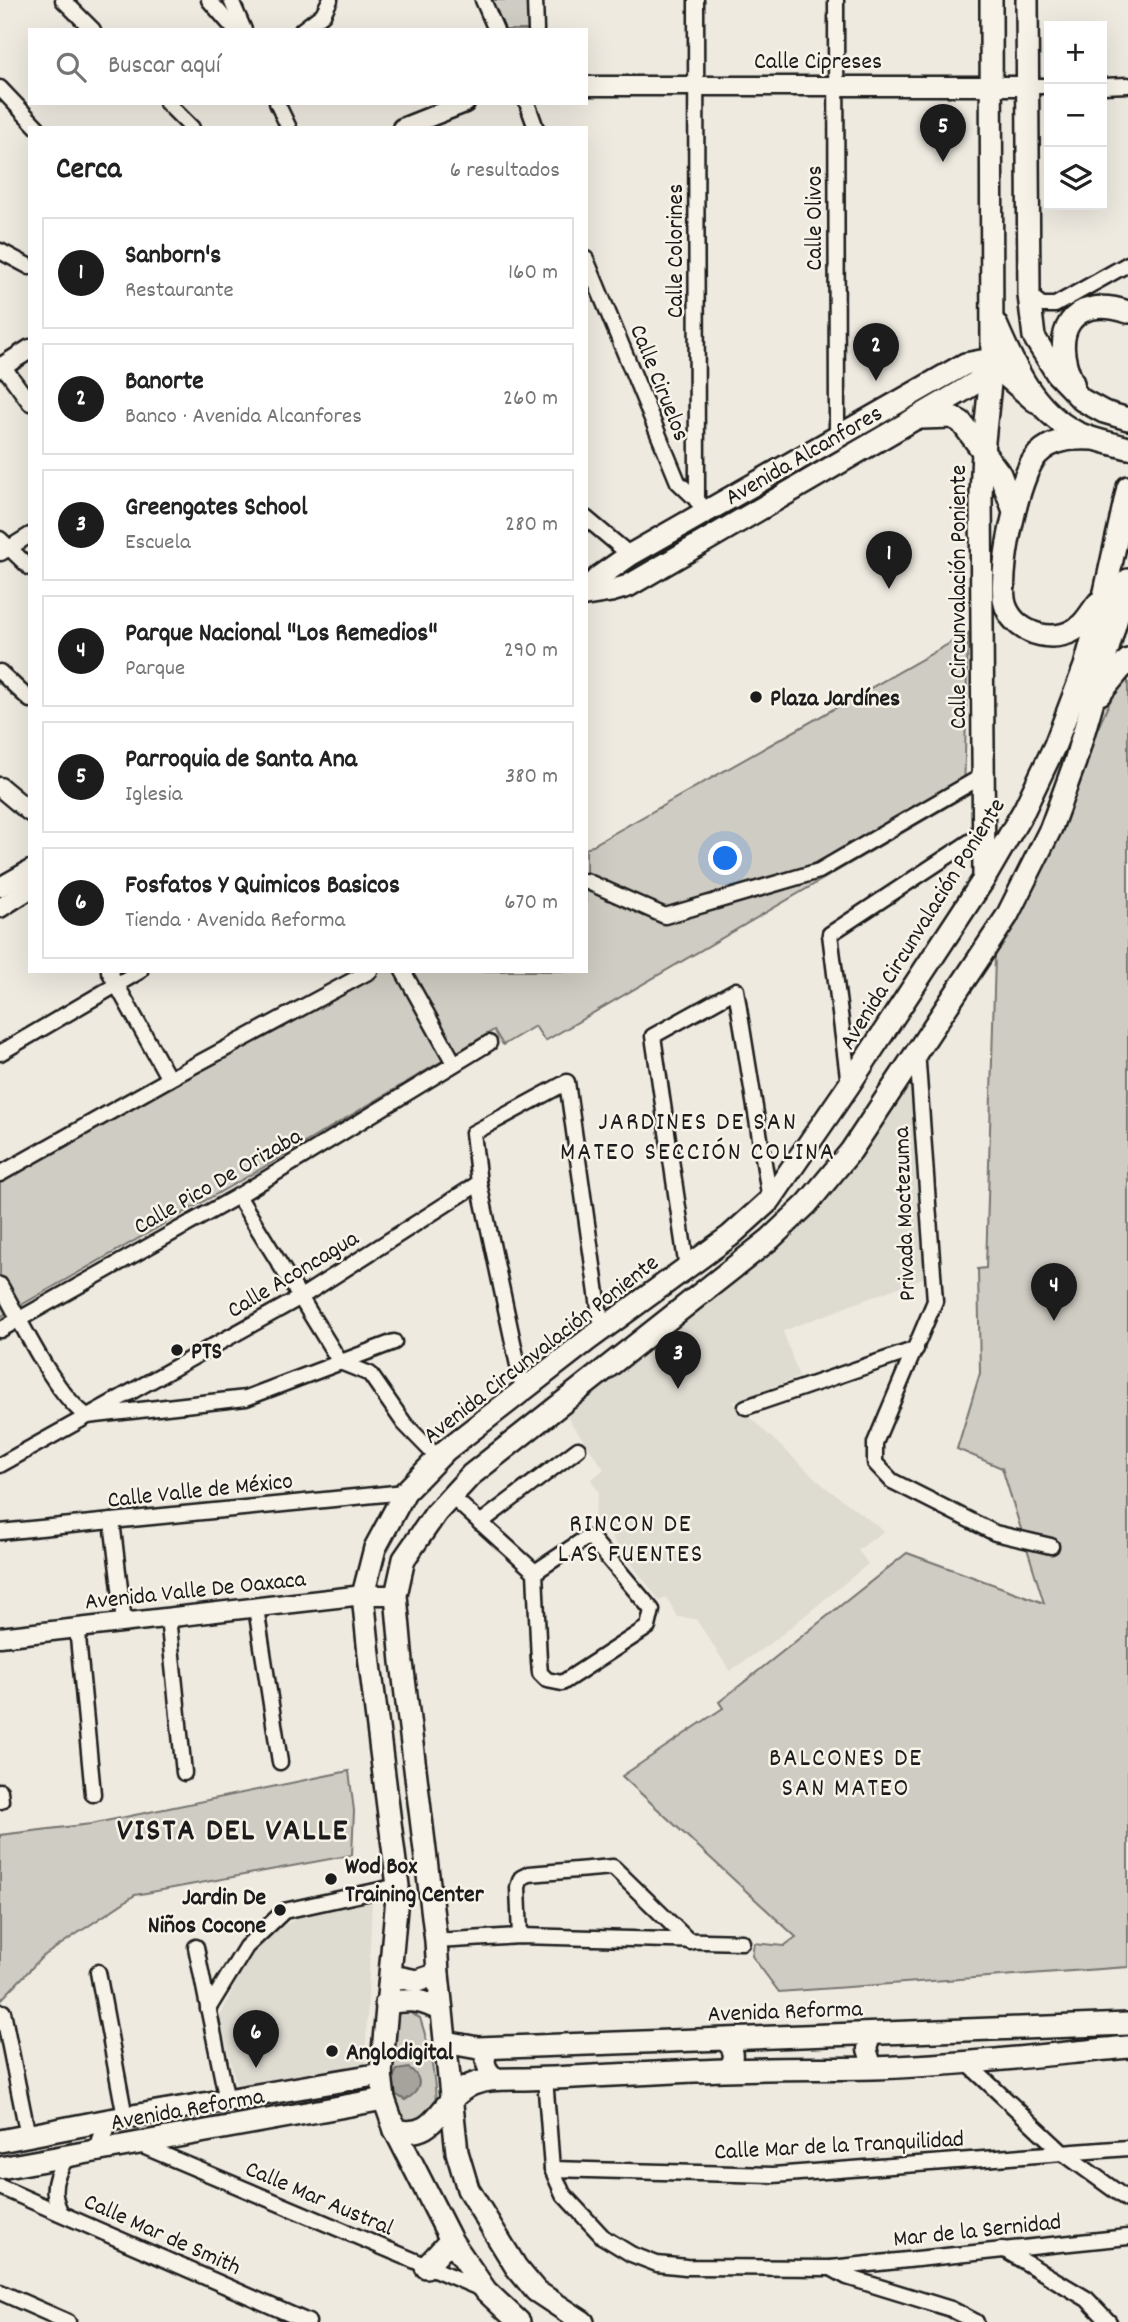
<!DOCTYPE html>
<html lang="es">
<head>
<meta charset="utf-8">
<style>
	body { margin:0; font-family:Dekko,sans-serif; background:#f2f2f2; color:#222 }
	.controls { position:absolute; right:21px; top:21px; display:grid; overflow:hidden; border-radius:0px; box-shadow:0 7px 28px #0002 }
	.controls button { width:63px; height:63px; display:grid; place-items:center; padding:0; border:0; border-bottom:2px solid #e0e0e0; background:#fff; color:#222; font:35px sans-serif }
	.you { position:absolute; left:726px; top:859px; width:24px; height:24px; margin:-18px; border:5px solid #fff; border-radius:50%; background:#1a73e8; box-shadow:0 0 0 10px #1a73e833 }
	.badge { display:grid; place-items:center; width:46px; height:46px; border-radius:50%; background:#1c1c1c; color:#fff; font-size:23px; font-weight:700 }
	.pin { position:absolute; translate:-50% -58px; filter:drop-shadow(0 2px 4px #0008) }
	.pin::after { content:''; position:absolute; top:37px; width:24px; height:21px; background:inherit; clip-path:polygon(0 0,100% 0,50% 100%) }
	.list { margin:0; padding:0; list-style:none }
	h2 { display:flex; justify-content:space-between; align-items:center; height:91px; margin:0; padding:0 28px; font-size:30px }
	h2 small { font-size:23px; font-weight:400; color:#767676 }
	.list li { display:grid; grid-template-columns:46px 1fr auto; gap:21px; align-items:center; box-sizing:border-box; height:112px; margin:0 14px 14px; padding:0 14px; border:2px solid #e0e0e0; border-radius:0px }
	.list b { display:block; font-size:26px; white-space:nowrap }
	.list p { margin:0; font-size:23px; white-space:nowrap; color:#767676 }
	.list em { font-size:23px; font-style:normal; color:#767676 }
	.icon { flex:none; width:38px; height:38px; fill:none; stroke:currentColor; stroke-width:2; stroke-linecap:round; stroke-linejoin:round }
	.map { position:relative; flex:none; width:1128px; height:2322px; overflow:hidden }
	.search { position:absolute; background:#fff; box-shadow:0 7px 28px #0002; left:28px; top:28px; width:560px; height:77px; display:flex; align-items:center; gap:18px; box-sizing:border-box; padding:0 24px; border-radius:0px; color:#767676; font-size:26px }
	.panel { position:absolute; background:#fff; box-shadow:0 7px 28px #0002; left:28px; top:126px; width:560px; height:847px; border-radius:0px }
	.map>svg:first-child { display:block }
</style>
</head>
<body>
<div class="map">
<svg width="1128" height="2322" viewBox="0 0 1128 2322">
	<rect width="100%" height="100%" fill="#eeeae0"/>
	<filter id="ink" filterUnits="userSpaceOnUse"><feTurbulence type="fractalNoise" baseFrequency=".0143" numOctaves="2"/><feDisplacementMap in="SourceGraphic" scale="14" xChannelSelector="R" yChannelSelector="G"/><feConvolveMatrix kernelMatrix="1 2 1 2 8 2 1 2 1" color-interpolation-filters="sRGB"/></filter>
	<g filter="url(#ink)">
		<g fill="#dedbd1">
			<path d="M902,1086L915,1088V1124L925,1277L783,1331L799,1377L733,1402L824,1486L884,1531L858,1550L868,1564L775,1640L730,1671L696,1619L678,1617L666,1597L660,1601L594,1515L599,1492L591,1480L604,1469L562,1410L743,1274L776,1246Z"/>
			<path d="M372,1899L365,2065L237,2087L220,2017L242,1969L269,1933L307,1913Z"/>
		</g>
		<g fill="#cfccc3" stroke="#767470" stroke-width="2">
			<path d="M491,0H530L531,30H503Z"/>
			<path d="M968,633L964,797L545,1041L535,1026L503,1045L494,1030L259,1170L0,1317V1179L368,971H586V849Z"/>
			<path d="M1128,674V1967L779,1992L752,1956L754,1943L784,1946L796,1937L622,1776L723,1708L719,1702L907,1553L1044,1603L1002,1468L957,1449L980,1373L978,1269L986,1268L995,956L1116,688Z"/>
			<path d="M349,1771L354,1811L352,1855L135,1895L42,1957L0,2001V1835L91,1824Z"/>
			<path d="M407,2011L420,2018C430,2048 436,2079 436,2110L406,2131L385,2087L391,2014Z"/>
		</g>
		<path fill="#a6a39d" stroke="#6f6d69" stroke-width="2" d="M409,2068C425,2079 420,2092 405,2100L395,2094L389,2084L397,2070Z"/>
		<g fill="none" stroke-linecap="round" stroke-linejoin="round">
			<g stroke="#1c1c1c" stroke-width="19">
				<g id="minor">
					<path d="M63,0L93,30"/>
					<path d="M209,0L235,30"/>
					<path d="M231,0L244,30"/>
					<path d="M483,0L496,30"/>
					<path d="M535,0L536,30"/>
					<path d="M696,0L697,501"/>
					<path d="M836,0L837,437"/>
					<path d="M302,30L323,14L330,0"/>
					<path d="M1029,86H1049"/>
					<path d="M1102,86L1128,85"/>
					<path d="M0,88L38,128"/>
					<path d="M167,103L192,128"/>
					<path d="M277,103L289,128"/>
					<path d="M527,103L536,128"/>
					<path d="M0,251L30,267"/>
					<path d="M586,259L678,482L700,503"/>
					<path d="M1029,295L1042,305H1055L1128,264"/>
					<path d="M3,366L30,403"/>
					<path d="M586,518L630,555"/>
					<path d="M0,539L30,568"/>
					<path d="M1,553L30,535"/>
					<path d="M0,672L30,700"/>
					<path d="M586,881L665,916L819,871L984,775"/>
					<path d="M109,971L169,1079"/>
					<path d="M403,971L454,1063"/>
					<path d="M917,1050L935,1301L875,1443V1463L892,1481L995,1533L1051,1546"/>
					<path d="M0,1053L140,971"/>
					<path d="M849,1085L830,934L983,833"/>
					<path d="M0,1174L169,1079L370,971"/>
					<path d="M238,1196L340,1362L370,1374L404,1423L438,1458"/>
					<path d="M687,1269L653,1036L736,990L770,1200"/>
					<path d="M0,1285C21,1321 54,1394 87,1416L246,1398L394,1342"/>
					<path d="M0,1330L238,1196L489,1043"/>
					<path d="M523,1389L479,1183L473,1133L567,1082L602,1329"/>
					<path d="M746,1407L916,1349"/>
					<path d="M0,1465L301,1297L479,1183"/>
					<path d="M451,1496L535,1572L539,1661L540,1673L547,1680L562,1683L648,1627L652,1610L592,1539L586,1538L535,1572"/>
					<path d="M112,1521L124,1622"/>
					<path d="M480,1523L578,1449"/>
					<path d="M0,1532L405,1492"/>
					<path d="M256,1608L280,1762"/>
					<path d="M168,1617L184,1773"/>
					<path d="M77,1627L93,1794"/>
					<path d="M0,1791L1,1801"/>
					<path d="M520,1936L518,1887L521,1878L529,1874L613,1867L690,1942"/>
					<path d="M436,1941L520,1936L742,1942"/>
					<path d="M196,1947L227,2101"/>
					<path d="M98,1972L125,2117"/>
					<path d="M208,2009L246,1947L284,1911L398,1886"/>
					<path d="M3,2012L28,2136"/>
					<path d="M967,2063L1062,2152L1128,2200"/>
					<path d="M545,2078L552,2169L563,2194L603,2237L631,2254L657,2264L686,2267L831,2268L1128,2237"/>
					<path d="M138,2144L484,2290"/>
					<path d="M552,2169L773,2175L1128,2148"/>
					<path d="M0,2187L308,2322"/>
					<path d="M61,2213C49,2191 55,2175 68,2156"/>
					<path d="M1003,2249L1087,2299L1109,2322"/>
					<path d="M831,2268L847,2277L951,2309L976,2322"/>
					<path d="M0,2292L68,2322"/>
				</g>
			</g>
			<g stroke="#1c1c1c" stroke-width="23">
				<g id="tertiary">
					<path d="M586,86H1029"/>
					<path d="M402,128L465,103"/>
					<path d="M0,368L30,349"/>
					<path d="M0,787L30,812"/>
					<path d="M0,887L30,870"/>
					<path d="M0,908L30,889"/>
					<path d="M0,1637L363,1595H396"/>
					<path d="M872,2033L867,2049L873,2068"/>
					<path d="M720,2039C735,2046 737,2060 725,2070"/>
					<path d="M491,2047C481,2060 486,2071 498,2079"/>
					<path d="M100,2150L101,2140L109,2120"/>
				</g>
			</g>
			<g stroke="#1c1c1c" stroke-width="26">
				<g id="secondary">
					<path d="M1027,0L1029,295L1034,337L1057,374L1082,400L1104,412L1128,419"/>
					<path d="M996,324C1014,366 1033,410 1076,432C1092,440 1111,443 1128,448"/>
					<path d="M1073,383C1049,334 1071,293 1128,312"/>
					<path d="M921,418L952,417L961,422L1000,474L1014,511"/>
					<path d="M1093,439C1072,438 1053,439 1038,454C1018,473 996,581 1006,607C1017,636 1060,646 1082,624C1088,618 1093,609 1098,603"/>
					<path d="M586,590L600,576L630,555L965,364L981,361L992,364L1035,401"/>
					<path d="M586,595L611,591L628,586L959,393L980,380L992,364"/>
					<path d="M1100,694L1128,660"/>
					<path d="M984,877L981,496L983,451L992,364L991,0"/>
					<path d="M392,1976L417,1981L438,1974"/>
					<path d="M386,2003C411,1999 421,1999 442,2011"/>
					<path d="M445,2042L478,2048L1128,2024"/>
					<path d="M395,2130C437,2140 437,2104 467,2087C483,2078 505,2079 524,2079C591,2077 658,2072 725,2070C775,2068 824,2069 874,2068C959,2065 1043,2055 1128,2047"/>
					<path d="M0,2141L109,2120L381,2074"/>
					<path d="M0,2168L384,2099"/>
					<path d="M426,2267L451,2240"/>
					<path d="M519,2322L486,2291L451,2240L395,2130L384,2099L381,2074L398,1886L370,1664L363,1595L375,1548L405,1492L446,1450L589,1339L730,1236L770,1200L849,1085L984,879L1024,810L1055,745L1085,666L1105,592L1128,487"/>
					<path d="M583,2322L536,2291L516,2267L468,2189L457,2152L438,1974L436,1941L402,1662L396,1595L404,1559L436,1513L471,1475L770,1239L807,1204L851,1151L1007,916L1051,828L1075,762L1128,580"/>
				</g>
			</g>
			<use href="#minor" stroke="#f7f3e8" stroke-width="14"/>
			<use href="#tertiary" stroke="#f7f3e8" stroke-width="18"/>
			<use href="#secondary" stroke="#f7f3e8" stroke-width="21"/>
		</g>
	</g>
	<g fill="#1c1c1c" stroke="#f7f3e8" stroke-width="2.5">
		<circle cx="756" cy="697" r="7"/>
		<circle cx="177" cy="1350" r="7"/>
		<circle cx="331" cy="1879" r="7"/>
		<circle cx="280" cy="1910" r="7"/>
		<circle cx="332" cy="2051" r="7"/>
	</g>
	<g text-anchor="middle" stroke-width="5" stroke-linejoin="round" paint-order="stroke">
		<g font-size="24" fill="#1c1c1c" stroke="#f7f3e8">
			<text x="818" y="68">Calle Cipreses</text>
			<text transform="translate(813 218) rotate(-90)" y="8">Calle Olivos</text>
			<text transform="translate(674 251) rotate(-90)" y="8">Calle Colorines</text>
			<text transform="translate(661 382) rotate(68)" y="8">Calle Ciruelos</text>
			<text transform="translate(803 454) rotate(-30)" y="8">Avenida Alcanfores</text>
			<text transform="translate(957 597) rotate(-90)" y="8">Calle Circunvalación Poniente</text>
			<text transform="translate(921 923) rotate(-58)" y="8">Avenida Circunvalación Poniente</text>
			<text transform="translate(217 1180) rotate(-30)" y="8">Calle Pico De Orizaba</text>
			<text transform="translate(903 1214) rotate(-92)" y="8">Privada Moctezuma</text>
			<text transform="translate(292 1273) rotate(-31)" y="8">Calle Aconcagua</text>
			<text transform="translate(540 1348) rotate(-38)" y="8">Avenida Circunvalación Poniente</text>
			<text transform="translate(200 1489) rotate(-6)" y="8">Calle Valle de México</text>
			<text transform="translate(195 1589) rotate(-6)" y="8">Avenida Valle De Oaxaca</text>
			<text transform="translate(785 2010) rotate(-2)" y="8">Avenida Reforma</text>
			<text transform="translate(187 2108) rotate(-10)" y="8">Avenida Reforma</text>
			<text transform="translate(839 2144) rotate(-3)" y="8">Calle Mar de la Tranquilidad</text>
			<text transform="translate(320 2197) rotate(23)" y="8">Calle Mar Austral</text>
			<text transform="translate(977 2229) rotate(-6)" y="8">Mar de la Sernidad</text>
			<text transform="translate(163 2233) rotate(24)" y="8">Calle Mar de Smith</text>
		</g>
		<g font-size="24" font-weight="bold" fill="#1c1c1c" stroke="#f7f3e8" text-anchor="start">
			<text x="770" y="705">Plaza Jardínes</text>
			<text x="191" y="1358">PTS</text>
			<text x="345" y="1873">Wod Box<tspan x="345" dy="28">Training Center</tspan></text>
			<text x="266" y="1904" text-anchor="end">Jardin De<tspan x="266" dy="28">Niños Cocone</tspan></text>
			<text x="346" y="2059">Anglodigital</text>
		</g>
		<g font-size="26" letter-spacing="2" fill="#1c1c1c" stroke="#f7f3e8">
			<text x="698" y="1129">JARDINES DE SAN<tspan x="698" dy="30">MATEO SECCIÓN COLINA</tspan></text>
			<text x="631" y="1531">RINCON DE<tspan x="631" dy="30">LAS FUENTES</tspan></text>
			<text x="846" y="1765">BALCONES DE<tspan x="846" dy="30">SAN MATEO</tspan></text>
		</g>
		<g font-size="32" font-weight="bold" letter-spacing="2" fill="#1c1c1c" stroke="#f7f3e8">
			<text x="233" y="1839">VISTA DEL VALLE</text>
		</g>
	</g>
</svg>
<div class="controls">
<button>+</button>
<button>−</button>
<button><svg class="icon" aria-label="layers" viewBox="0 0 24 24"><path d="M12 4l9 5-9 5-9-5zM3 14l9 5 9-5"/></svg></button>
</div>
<div class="you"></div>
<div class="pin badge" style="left:889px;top:589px">1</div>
<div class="pin badge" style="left:876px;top:381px">2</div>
<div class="pin badge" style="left:678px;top:1389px">3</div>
<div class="pin badge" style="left:1054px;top:1321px">4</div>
<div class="pin badge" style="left:943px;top:162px">5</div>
<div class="pin badge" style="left:256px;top:2068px">6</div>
<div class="search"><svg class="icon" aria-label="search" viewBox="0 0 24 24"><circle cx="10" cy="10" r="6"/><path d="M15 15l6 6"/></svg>Buscar aquí</div>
<section class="panel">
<h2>Cerca<small>6 resultados</small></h2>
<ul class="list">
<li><span class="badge">1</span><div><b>Sanborn's</b><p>Restaurante</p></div><em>160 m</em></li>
<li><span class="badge">2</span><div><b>Banorte</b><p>Banco · Avenida Alcanfores</p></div><em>260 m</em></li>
<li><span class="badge">3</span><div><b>Greengates School</b><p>Escuela</p></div><em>280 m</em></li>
<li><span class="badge">4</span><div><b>Parque Nacional &quot;Los Remedios&quot;</b><p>Parque</p></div><em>290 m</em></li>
<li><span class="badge">5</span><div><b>Parroquia de Santa Ana</b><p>Iglesia</p></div><em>380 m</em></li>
<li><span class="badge">6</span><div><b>Fosfatos Y Quimicos Basicos</b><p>Tienda · Avenida Reforma</p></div><em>670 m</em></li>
</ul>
</section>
</div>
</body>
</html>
